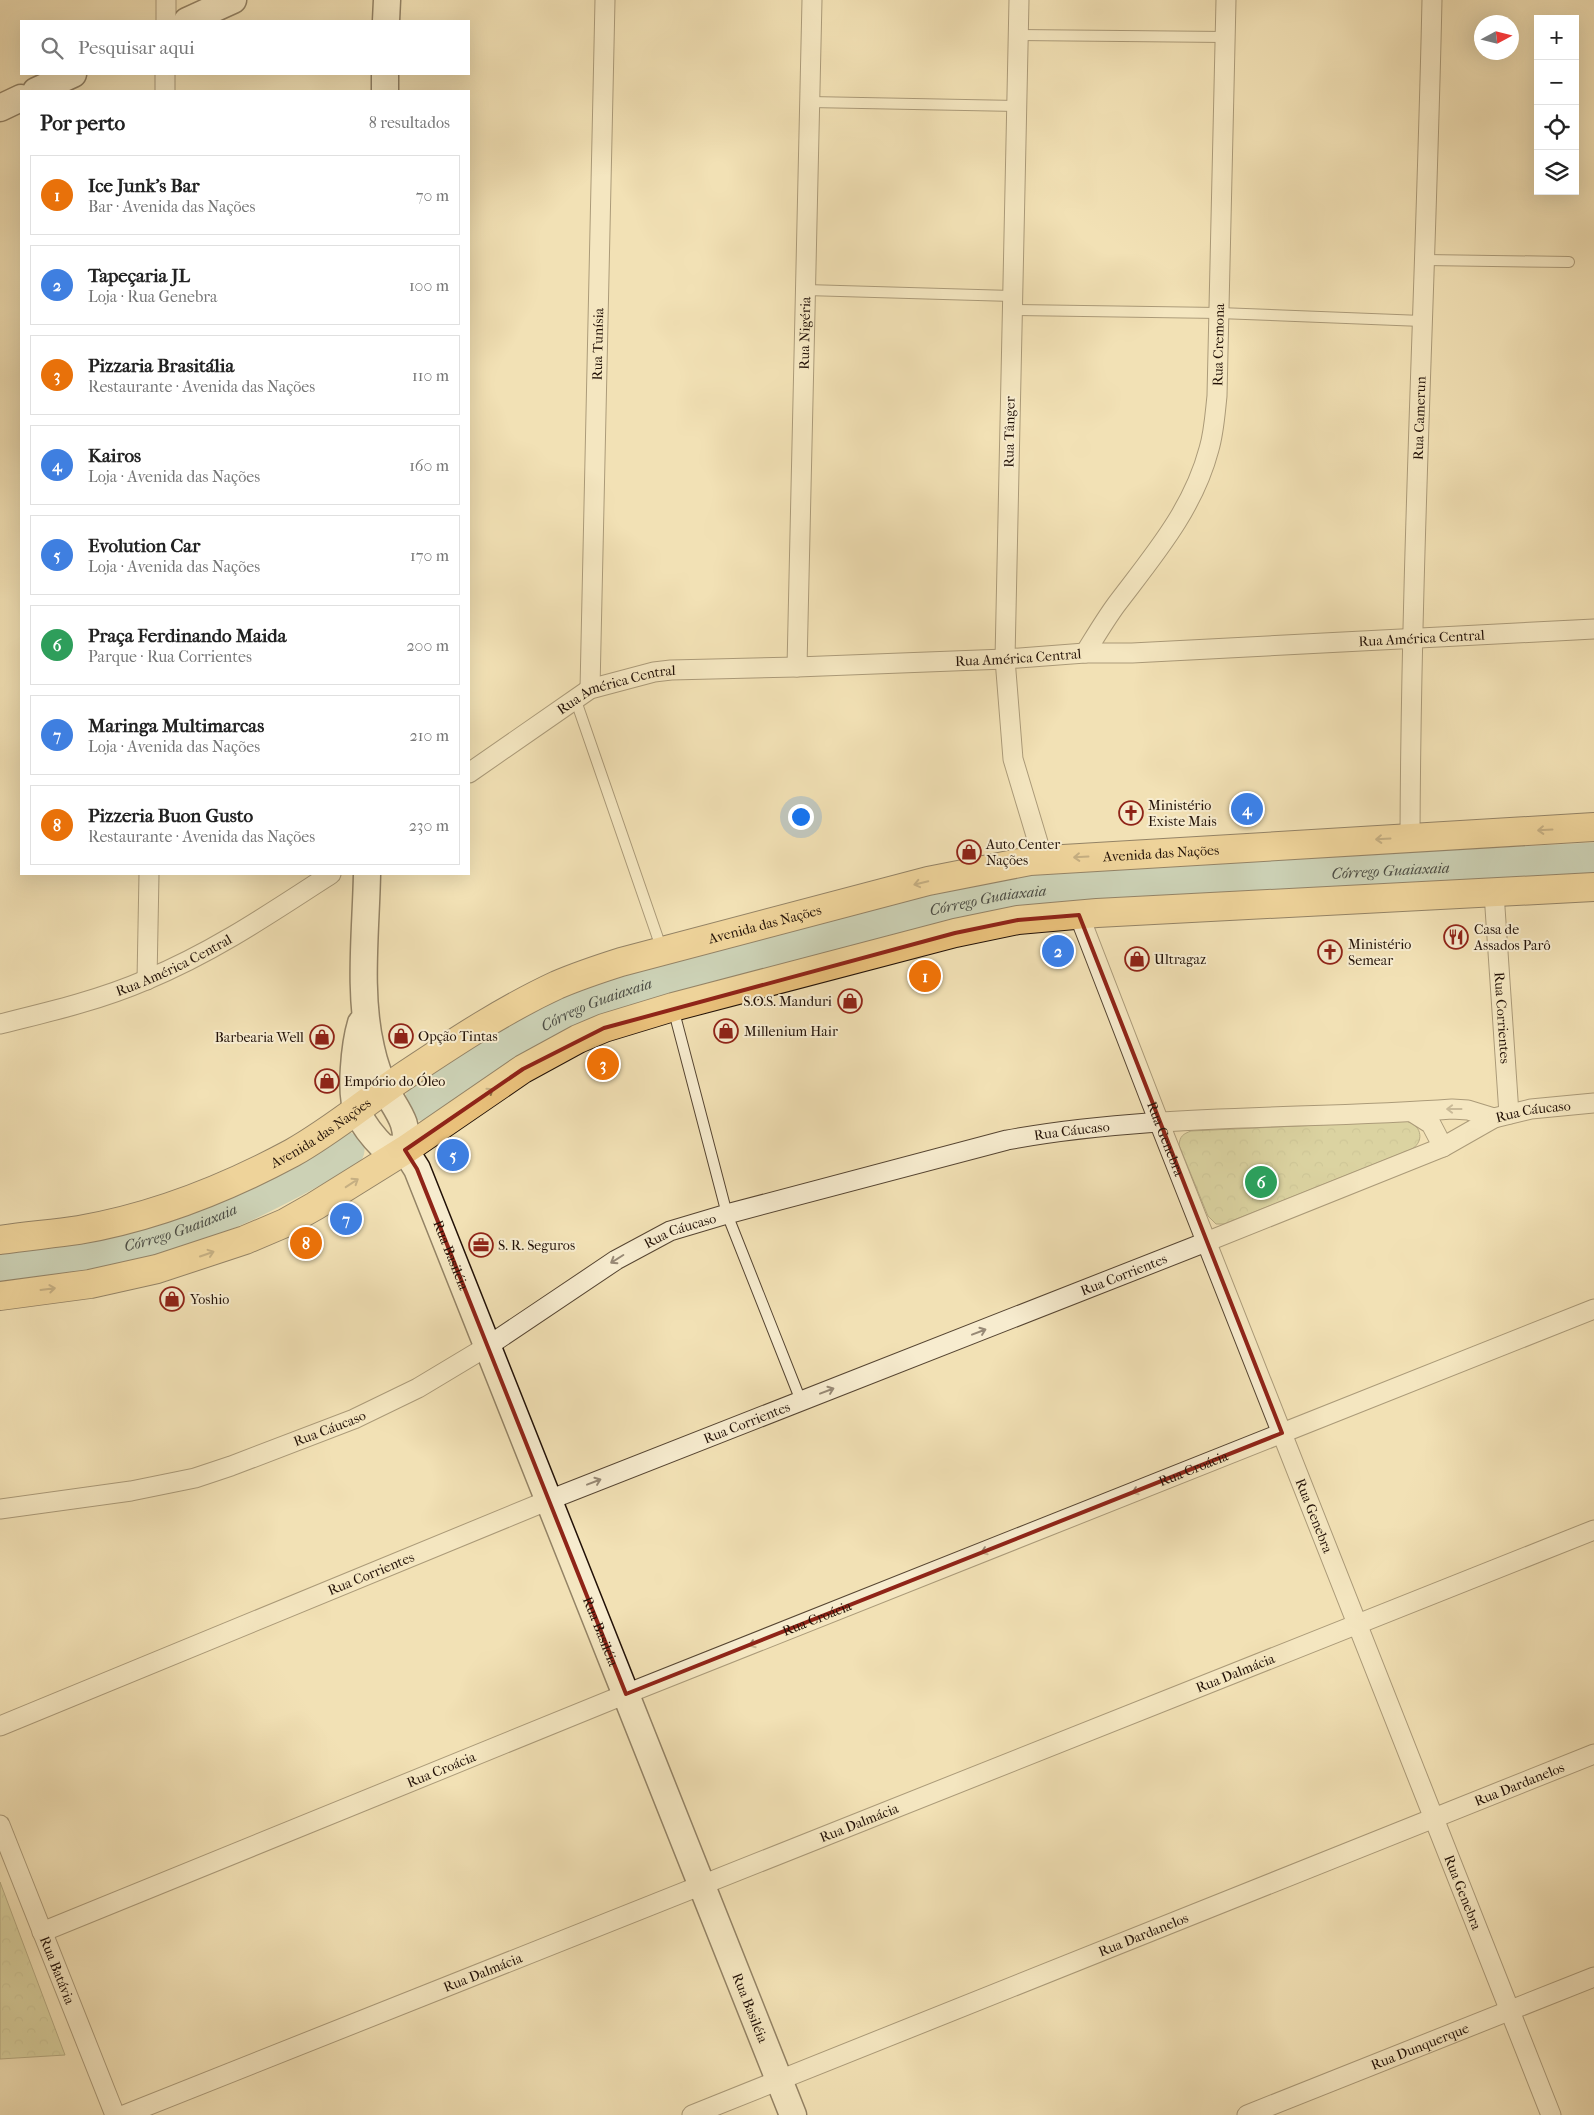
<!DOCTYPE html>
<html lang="pt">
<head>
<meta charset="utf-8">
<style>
	body { margin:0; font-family:"IM FELL French Canon",serif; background:#f6f6f6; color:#222 }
	.controls { position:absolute; right:15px; top:15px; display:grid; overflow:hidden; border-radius:0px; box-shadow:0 5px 20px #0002 }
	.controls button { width:45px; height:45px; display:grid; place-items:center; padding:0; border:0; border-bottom:1px solid #e0e0e0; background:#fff; color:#222; font:25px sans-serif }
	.compass { position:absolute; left:1474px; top:15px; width:45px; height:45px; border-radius:50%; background:#fff; box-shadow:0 5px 20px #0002; rotate:83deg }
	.you { position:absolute; left:800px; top:816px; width:18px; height:18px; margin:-12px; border:4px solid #fff; border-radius:50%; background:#1a73e8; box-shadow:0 0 0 8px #1a73e833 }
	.badge { display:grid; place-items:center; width:32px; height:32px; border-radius:50%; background:#ea580c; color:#fff; font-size:16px; font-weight:700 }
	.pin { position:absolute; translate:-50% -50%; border:2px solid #fff; box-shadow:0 1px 5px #0006 }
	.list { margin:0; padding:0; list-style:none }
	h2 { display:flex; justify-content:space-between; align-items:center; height:65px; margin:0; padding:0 20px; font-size:21px }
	h2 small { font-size:16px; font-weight:400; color:#767676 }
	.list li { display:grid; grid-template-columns:32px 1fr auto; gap:15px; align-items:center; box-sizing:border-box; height:80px; margin:0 10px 10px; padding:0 10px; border:1px solid #e0e0e0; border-radius:0px }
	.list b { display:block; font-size:19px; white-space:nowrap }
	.list p { margin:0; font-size:16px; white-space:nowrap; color:#767676 }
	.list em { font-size:16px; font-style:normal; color:#767676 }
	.icon { flex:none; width:28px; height:28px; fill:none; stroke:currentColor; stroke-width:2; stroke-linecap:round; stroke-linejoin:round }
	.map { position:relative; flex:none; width:1594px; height:2115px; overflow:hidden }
	.search { position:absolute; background:#fff; box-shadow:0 5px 20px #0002; left:20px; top:20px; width:450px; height:55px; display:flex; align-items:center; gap:12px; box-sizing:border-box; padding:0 18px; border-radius:0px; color:#767676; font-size:19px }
	.panel { position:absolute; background:#fff; box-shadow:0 5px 20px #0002; left:20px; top:90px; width:450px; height:785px; border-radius:0px }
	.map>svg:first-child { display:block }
</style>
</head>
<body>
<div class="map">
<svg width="1594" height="2115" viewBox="0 0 1594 2115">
	<defs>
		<pattern id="park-crowns" width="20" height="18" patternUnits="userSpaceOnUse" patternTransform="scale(1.25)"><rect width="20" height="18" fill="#bfc28a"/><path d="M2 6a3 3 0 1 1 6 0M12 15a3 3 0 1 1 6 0" fill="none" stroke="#a4a676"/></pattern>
	</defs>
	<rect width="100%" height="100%" fill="#f2e1b5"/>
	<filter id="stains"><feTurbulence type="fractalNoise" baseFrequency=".004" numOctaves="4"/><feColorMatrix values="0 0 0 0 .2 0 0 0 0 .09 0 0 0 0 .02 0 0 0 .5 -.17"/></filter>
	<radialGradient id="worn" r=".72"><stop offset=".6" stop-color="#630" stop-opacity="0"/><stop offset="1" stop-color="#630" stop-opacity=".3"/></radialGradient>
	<g fill="url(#park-crowns)" stroke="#706a48">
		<path d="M1405,1121C1420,1123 1426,1140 1412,1149L1224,1224H1216L1208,1216L1179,1145C1180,1136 1183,1134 1191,1131Z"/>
		<path d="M0,1882L65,2055L0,2059Z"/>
	</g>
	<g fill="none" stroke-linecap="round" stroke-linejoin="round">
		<g stroke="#9dbcb6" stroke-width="35">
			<path id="s1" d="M421,1103C468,1072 514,1040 565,1015C591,1002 620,993 648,984L923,912L1003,895L1077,887L1594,860"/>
			<path id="s2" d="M0,1265C39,1260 78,1256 117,1248C199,1231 275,1192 347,1150"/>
		</g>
		<g stroke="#564532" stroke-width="12">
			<g id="lane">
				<path d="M1018,35L1225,37"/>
				<path d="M810,102L1017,106"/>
				<path d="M1425,260L1569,262"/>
				<path d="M806,290L1012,296"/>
				<path d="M1011,310L1219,313L1422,321"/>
				<path d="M575,698L662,950"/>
				<path d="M673,1008L727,1214L801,1401"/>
			</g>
		</g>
		<g stroke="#564532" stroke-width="21">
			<g id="street">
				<path d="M1019,0L1005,659L1013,759L1043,859"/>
				<path d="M166,21V0"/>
				<path d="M165,91V74"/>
				<path id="s3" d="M1085,653C1095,637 1105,620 1116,605C1153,556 1193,510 1209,449C1214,432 1215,414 1217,396L1226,0"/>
				<path id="s4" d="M797,667L812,0"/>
				<path id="s5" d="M590,689L605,0"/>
				<path id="s6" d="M469,773L590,689L654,672L671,670L797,667L1005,659L1085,653H1132L1594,629"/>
				<path id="s7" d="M1410,837C1411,558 1426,279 1432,0"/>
				<path id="s8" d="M1494,893L1509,1114"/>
				<path id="s9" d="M1079,915L1159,1122L1551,2115"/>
				<path d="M147,980L149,874"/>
				<path id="s10" d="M0,1024C49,1012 100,1000 146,980C212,953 271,913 331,874"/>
				<path d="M1412,1112L1431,1124L1443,1147"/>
				<path id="s11" d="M0,1509L131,1491L195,1478L231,1466L354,1419L418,1388L488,1346L616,1260L670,1231L727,1214L1007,1140C1153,1113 1304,1120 1452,1109L1468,1110L1494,1118L1531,1109L1594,1103"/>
				<path id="s12" d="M0,1726L549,1500L1206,1242L1443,1147L1494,1118"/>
				<path id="s13" d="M0,1825L115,2115"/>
				<path id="s14" d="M42,1932L626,1694L1594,1309"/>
				<path id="s15" d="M124,2115L1594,1530"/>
				<path id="s16" d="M692,2115L1594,1754"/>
				<path id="s17" d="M1247,2115L1594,1977"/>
			</g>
		</g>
		<g stroke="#221107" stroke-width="29">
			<g id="secondary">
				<path d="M187,21L233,0"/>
				<path d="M386,21L387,0"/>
				<path d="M36,91L73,74"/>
				<path d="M385,91V74"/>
				<path d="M0,108L21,98"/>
				<path d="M367,874C366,929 358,994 371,1048C374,1062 379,1077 386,1091C398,1112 410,1124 405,1150"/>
				<path d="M361,1023C355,1043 349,1095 358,1113C364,1126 374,1138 384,1148L405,1150"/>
				<path id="s18" d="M405,1150L417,1169L793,2115"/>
			</g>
		</g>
		<g stroke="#221107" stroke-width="30">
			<g id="primary">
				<path id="s19" d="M0,1240C26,1236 53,1234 79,1230C154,1217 225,1189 292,1153C333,1130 368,1100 407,1074C455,1042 505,1009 557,985C578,976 599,969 621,962L928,881L1030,861L1594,827"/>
				<path d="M0,1296L90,1284L157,1269L245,1240L285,1223L315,1206L405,1150L523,1069L578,1039L604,1028L673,1007L955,933L1018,920L1097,913L1594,887"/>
			</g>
		</g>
		<use href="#lane" stroke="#f7eccf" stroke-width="10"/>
		<use href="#street" stroke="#f7eccf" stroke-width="19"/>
		<use href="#secondary" stroke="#f7eccf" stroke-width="26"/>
		<use href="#primary" stroke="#e9c07a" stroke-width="28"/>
	</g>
	<defs><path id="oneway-shaft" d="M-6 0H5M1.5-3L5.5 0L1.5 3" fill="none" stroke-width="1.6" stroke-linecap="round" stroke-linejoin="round" transform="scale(1.25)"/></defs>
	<g stroke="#8f7146">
		<use href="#oneway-shaft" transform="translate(1545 830) rotate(177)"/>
		<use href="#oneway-shaft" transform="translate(1383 839) rotate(177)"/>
		<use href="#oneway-shaft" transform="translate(1081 857) rotate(177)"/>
		<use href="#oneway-shaft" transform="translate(921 883) rotate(166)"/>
		<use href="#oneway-shaft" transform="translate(487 1093) rotate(-34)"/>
		<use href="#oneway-shaft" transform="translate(352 1183) rotate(-33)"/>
		<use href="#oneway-shaft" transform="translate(207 1254) rotate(-19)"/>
		<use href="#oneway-shaft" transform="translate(48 1289) rotate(-7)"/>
	</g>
	<g stroke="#978975">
		<use href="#oneway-shaft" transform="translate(1454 1109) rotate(-180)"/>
		<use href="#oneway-shaft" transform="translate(617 1259) rotate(148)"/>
		<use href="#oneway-shaft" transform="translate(979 1332) rotate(-21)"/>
		<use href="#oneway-shaft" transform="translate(827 1391) rotate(-21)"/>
		<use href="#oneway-shaft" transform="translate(594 1482) rotate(-21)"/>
		<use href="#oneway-shaft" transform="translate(1139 1490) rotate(158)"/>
		<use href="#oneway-shaft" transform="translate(988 1550) rotate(158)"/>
		<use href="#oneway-shaft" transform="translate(756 1643) rotate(158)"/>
	</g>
	<path d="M0 0H1594V2115H0ZM1079,915L1282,1433L626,1694L417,1169L405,1150L523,1069L604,1028L955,933L1018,920Z" fill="#f2e1b5" fill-opacity=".55" fill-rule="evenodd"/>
	<path fill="none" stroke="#8f2418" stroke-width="4" stroke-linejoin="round" d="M1079,915L1282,1433L626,1694L417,1169L405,1150L523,1069L604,1028L955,933L1018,920Z"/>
	<defs>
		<g id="church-ring" transform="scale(1.25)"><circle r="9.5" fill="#f7eccf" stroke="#8f2418" stroke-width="1.5"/><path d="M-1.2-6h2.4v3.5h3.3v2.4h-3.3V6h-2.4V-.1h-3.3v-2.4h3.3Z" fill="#8f2418"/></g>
		<g id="shop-ring" transform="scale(1.25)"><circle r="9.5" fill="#f7eccf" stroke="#8f2418" stroke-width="1.5"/><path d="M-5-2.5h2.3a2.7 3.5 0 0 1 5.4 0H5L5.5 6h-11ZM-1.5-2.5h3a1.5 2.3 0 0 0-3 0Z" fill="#8f2418"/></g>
		<g id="restaurant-ring" transform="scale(1.25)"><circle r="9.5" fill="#f7eccf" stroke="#8f2418" stroke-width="1.5"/><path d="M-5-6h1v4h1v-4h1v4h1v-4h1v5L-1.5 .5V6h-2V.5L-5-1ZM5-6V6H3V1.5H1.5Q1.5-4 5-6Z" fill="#8f2418"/></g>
		<g id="office-ring" transform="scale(1.25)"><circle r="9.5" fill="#f7eccf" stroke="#8f2418" stroke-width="1.5"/><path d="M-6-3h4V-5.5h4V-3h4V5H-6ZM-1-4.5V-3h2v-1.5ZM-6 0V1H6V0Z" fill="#8f2418"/></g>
	</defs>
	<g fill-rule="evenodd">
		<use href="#church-ring" x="1131" y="813"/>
		<use href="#shop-ring" x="969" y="852"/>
		<use href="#restaurant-ring" x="1456" y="937"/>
		<use href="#church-ring" x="1330" y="952"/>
		<use href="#shop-ring" x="1137" y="959"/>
		<use href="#shop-ring" x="850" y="1001"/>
		<use href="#shop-ring" x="726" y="1031"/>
		<use href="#shop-ring" x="401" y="1036"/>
		<use href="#shop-ring" x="322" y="1037"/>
		<use href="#shop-ring" x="327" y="1081"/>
		<use href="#office-ring" x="481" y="1245"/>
		<use href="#shop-ring" x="172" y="1299"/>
	</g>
	<g text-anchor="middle" stroke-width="4" stroke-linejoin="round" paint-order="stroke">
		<g font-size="14" fill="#221107" stroke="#f7eccf">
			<text dy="5" stroke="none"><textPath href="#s4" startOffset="334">Rua Nigéria</textPath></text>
			<text dy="5" stroke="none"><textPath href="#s5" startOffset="345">Rua Tunísia</textPath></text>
			<text dy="5" stroke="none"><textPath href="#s3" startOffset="345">Rua Cremona</textPath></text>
			<text dy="5" stroke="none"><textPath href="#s7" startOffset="419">Rua Camerun</textPath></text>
			<text transform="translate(1009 432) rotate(-89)" y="5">Rua Tânger</text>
			<text dy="5" stroke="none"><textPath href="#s6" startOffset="982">Rua América Central</textPath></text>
			<text dy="5" stroke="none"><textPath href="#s6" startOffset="578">Rua América Central</textPath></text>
			<text dy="5" stroke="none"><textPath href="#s6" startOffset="172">Rua América Central</textPath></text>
			<text dy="5" stroke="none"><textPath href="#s19" startOffset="1242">Avenida das Nações</textPath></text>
			<text dy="5" stroke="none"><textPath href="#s19" startOffset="838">Avenida das Nações</textPath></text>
			<text dy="5" stroke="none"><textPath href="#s10" startOffset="184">Rua América Central</textPath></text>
			<text dy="5" stroke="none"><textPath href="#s8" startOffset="125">Rua Corrientes</textPath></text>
			<text dy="5" stroke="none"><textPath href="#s11" startOffset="1614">Rua Cáucaso</textPath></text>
			<text dy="5" stroke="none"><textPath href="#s11" startOffset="1150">Rua Cáucaso</textPath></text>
			<text dy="5" stroke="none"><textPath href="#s19" startOffset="342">Avenida das Nações</textPath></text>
			<text dy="5" stroke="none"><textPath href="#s9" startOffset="240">Rua Genebra</textPath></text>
			<text dy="5" stroke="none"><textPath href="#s11" startOffset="745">Rua Cáucaso</textPath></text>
			<text dy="5" stroke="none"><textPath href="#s18" startOffset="115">Rua Basiléia</textPath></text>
			<text dy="5" stroke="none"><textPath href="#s12" startOffset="1211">Rua Corrientes</textPath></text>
			<text dy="5" stroke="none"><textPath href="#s12" startOffset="806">Rua Corrientes</textPath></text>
			<text dy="5" stroke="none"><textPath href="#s11" startOffset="341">Rua Cáucaso</textPath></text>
			<text dy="5" stroke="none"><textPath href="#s14" startOffset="1241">Rua Croácia</textPath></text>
			<text dy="5" stroke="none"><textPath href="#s9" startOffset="645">Rua Genebra</textPath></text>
			<text dy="5" stroke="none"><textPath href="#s12" startOffset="401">Rua Corrientes</textPath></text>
			<text dy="5" stroke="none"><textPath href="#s14" startOffset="836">Rua Croácia</textPath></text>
			<text dy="5" stroke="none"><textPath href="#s18" startOffset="520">Rua Basiléia</textPath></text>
			<text dy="5" stroke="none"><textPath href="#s15" startOffset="1196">Rua Dalmácia</textPath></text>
			<text dy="5" stroke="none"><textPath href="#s14" startOffset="431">Rua Croácia</textPath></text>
			<text dy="5" stroke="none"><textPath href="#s16" startOffset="891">Rua Dardanelos</textPath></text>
			<text dy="5" stroke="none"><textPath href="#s15" startOffset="791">Rua Dalmácia</textPath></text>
			<text dy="5" stroke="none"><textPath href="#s9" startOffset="1050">Rua Genebra</textPath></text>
			<text dy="5" stroke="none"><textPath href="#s16" startOffset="486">Rua Dardanelos</textPath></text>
			<text dy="5" stroke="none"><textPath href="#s13" startOffset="156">Rua Batávia</textPath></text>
			<text dy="5" stroke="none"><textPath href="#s15" startOffset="386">Rua Dalmácia</textPath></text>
			<text dy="5" stroke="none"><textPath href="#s18" startOffset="925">Rua Basiléia</textPath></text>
			<text dy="5" stroke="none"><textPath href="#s17" startOffset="186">Rua Dunquerque</textPath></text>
		</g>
		<g font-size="14" fill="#221107" stroke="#f7eccf" text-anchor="start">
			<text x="1148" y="810">Ministério<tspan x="1148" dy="16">Existe Mais</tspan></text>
			<text x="986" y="849">Auto Center<tspan x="986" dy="16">Nações</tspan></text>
			<text x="1474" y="934">Casa de<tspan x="1474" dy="16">Assados Parô</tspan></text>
			<text x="1348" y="949">Ministério<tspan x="1348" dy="16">Semear</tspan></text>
			<text x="1154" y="964">Ultragaz</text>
			<text x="832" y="1006" text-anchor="end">S.O.S. Manduri</text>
			<text x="744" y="1036">Millenium Hair</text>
			<text x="418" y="1041">Opção Tintas</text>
			<text x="304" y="1042" text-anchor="end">Barbearia Well</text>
			<text x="344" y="1086">Empório do Óleo</text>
			<text x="498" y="1250">S. R. Seguros</text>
			<text x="190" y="1304">Yoshio</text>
		</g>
		<g font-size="15" font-style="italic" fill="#4d4d44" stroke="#f7eccf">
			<text dy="5" stroke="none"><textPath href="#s1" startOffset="1012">Córrego Guaiaxaia</textPath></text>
			<text dy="5" stroke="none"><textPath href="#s1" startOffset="608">Córrego Guaiaxaia</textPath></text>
			<text dy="5" stroke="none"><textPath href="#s1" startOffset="202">Córrego Guaiaxaia</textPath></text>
			<text dy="5" stroke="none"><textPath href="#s2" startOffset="185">Córrego Guaiaxaia</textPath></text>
		</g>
	</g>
	<rect width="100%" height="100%" filter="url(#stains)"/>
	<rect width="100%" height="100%" fill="url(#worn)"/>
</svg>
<div class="controls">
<button>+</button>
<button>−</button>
<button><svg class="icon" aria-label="locate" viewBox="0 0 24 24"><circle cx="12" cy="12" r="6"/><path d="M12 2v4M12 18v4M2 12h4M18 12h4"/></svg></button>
<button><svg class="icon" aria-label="layers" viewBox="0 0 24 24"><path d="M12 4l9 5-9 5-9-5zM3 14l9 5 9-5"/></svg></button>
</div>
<svg class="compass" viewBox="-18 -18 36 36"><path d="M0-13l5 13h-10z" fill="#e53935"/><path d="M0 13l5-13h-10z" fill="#767676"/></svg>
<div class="you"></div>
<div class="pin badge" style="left:925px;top:976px;background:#e8710a">1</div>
<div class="pin badge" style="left:1058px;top:951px;background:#3f7fe0">2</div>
<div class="pin badge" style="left:603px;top:1064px;background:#e8710a">3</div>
<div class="pin badge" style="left:1247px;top:809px;background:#3f7fe0">4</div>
<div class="pin badge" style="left:453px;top:1155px;background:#3f7fe0">5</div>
<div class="pin badge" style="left:1261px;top:1182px;background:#2e9e5b">6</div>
<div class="pin badge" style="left:346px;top:1219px;background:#3f7fe0">7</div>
<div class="pin badge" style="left:306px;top:1243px;background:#e8710a">8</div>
<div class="search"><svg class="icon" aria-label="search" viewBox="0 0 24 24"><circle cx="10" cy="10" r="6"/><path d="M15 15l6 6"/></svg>Pesquisar aqui</div>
<section class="panel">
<h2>Por perto<small>8 resultados</small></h2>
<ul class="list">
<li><span class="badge" style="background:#e8710a">1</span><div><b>Ice Junk's Bar</b><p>Bar · Avenida das Nações</p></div><em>70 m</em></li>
<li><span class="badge" style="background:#3f7fe0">2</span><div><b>Tapeçaria JL</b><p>Loja · Rua Genebra</p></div><em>100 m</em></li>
<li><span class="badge" style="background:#e8710a">3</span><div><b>Pizzaria Brasitália</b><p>Restaurante · Avenida das Nações</p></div><em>110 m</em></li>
<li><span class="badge" style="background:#3f7fe0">4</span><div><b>Kairos</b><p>Loja · Avenida das Nações</p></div><em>160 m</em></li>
<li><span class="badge" style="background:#3f7fe0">5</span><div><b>Evolution Car</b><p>Loja · Avenida das Nações</p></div><em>170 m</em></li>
<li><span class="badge" style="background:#2e9e5b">6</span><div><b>Praça Ferdinando Maida</b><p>Parque · Rua Corrientes</p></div><em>200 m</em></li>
<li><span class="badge" style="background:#3f7fe0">7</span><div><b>Maringa Multimarcas</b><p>Loja · Avenida das Nações</p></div><em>210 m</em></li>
<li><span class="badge" style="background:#e8710a">8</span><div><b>Pizzeria Buon Gusto</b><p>Restaurante · Avenida das Nações</p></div><em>230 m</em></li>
</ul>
</section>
</div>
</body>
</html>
